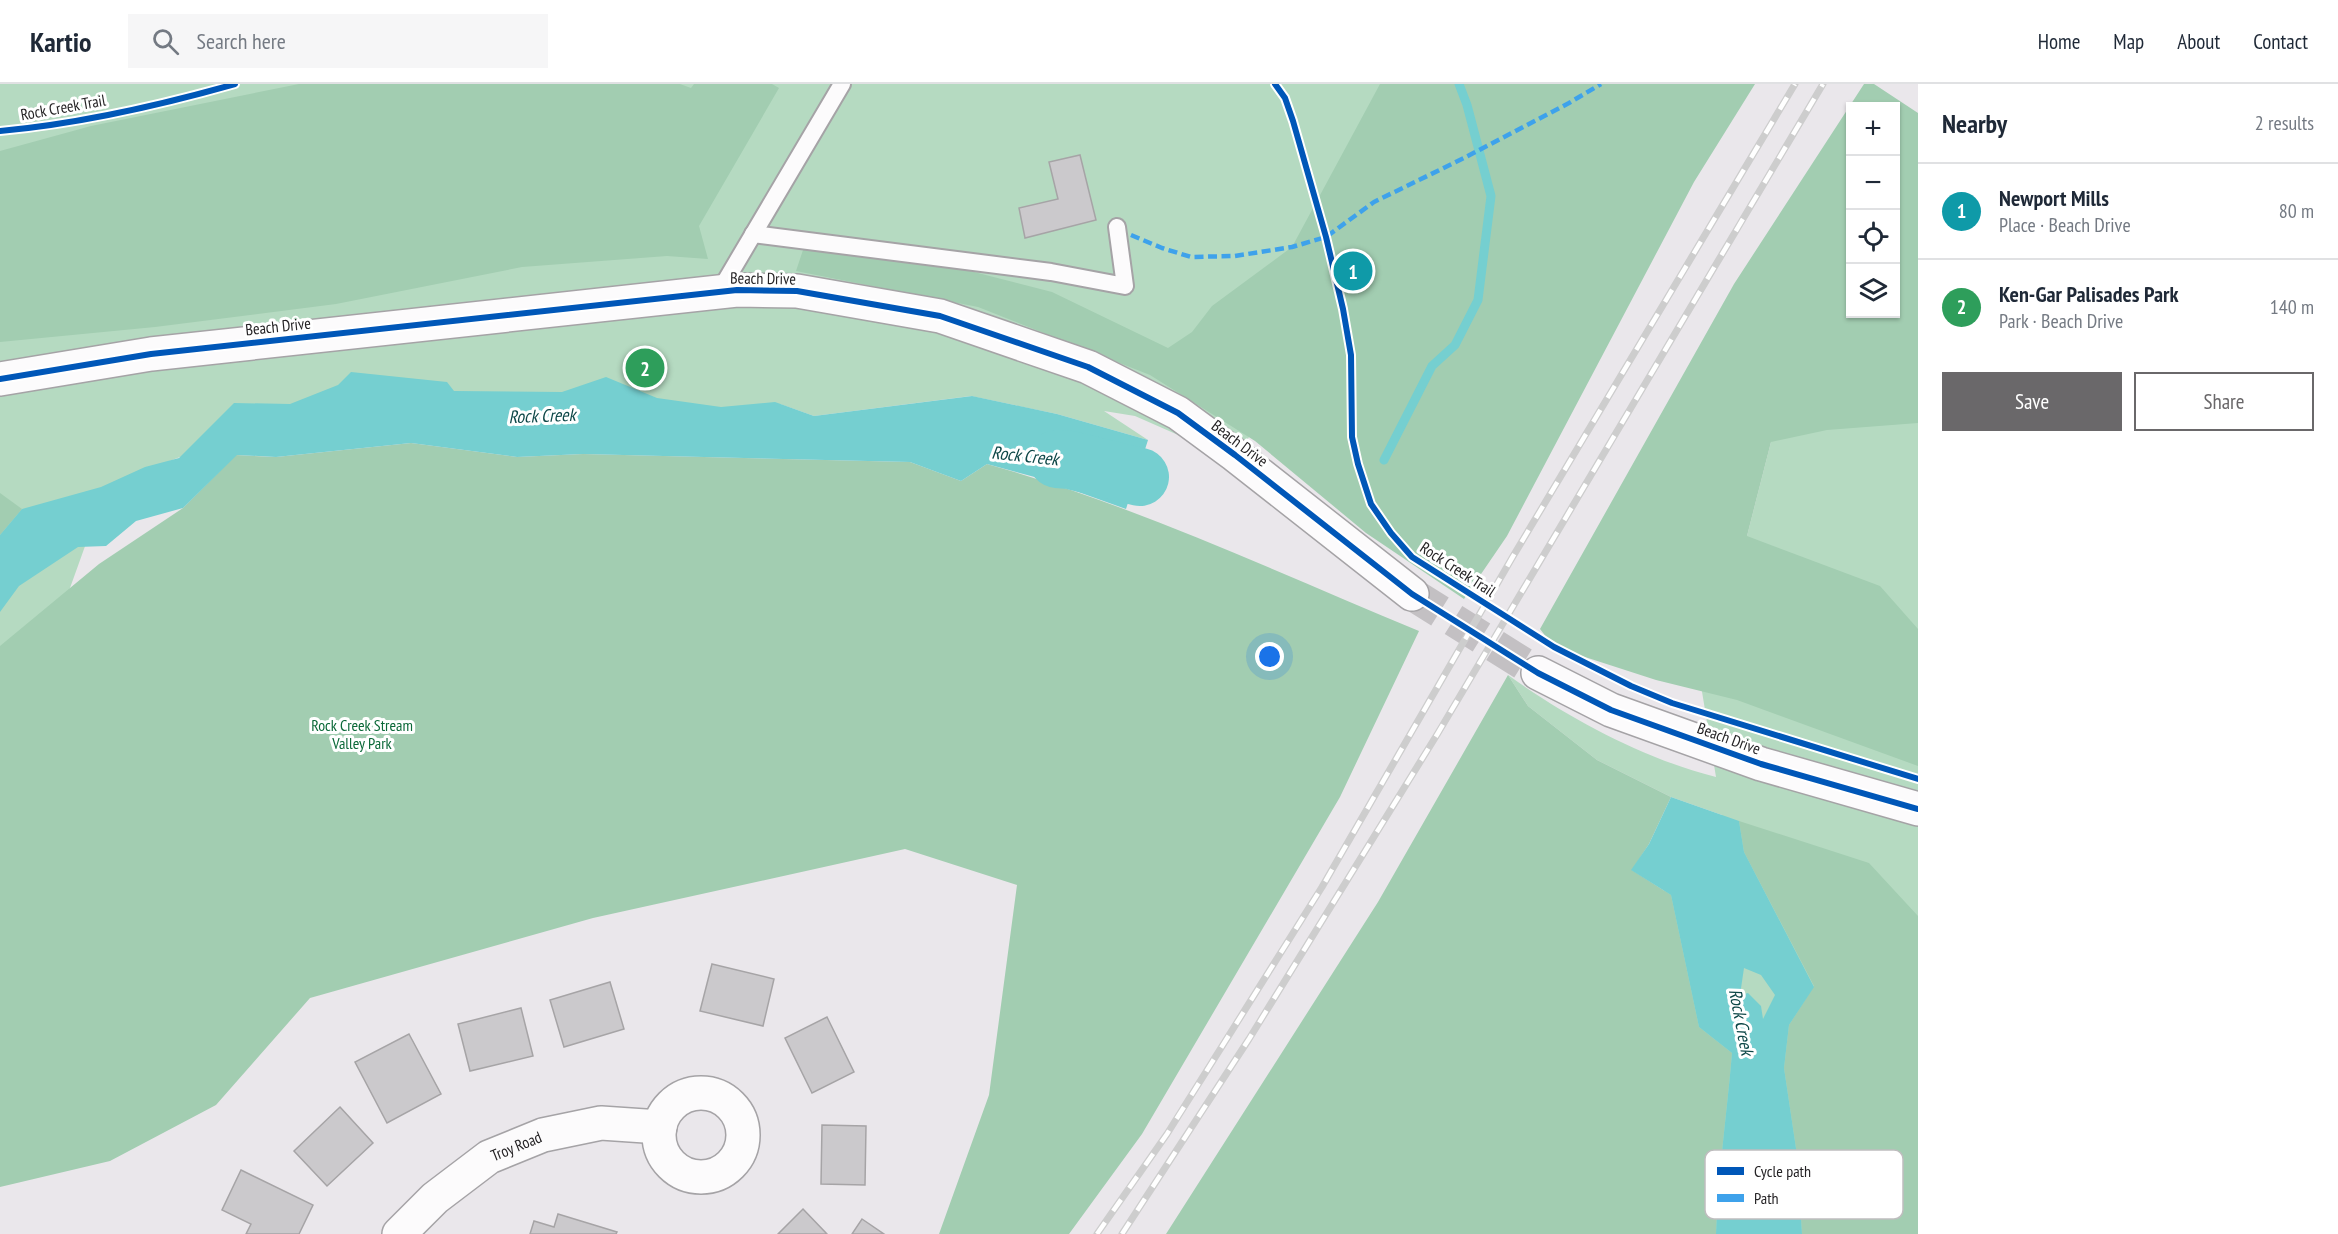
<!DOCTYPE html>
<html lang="en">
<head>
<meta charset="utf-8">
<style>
	body { margin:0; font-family:"PT Sans Narrow",sans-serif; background:#f6f6f7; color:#1f2937 }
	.controls { position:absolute; right:18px; top:18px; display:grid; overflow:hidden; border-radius:0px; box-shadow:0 2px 4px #0004 }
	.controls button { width:54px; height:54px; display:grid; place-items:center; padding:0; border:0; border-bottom:2px solid #e0e1e3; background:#fff; color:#1f2937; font:30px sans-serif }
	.you { position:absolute; left:1270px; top:573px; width:21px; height:21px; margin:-15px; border:4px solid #fff; border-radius:50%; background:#1a73e8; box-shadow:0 0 0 9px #1a73e833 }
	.badge { display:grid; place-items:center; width:39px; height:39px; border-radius:50%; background:#6a686a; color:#fff; font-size:20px; font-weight:700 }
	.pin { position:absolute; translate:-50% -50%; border:3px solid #fff; box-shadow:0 2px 6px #0006 }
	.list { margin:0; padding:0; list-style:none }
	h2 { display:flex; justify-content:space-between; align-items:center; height:78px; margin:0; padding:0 24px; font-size:26px }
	h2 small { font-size:20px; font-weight:400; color:#747a83 }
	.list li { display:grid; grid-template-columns:39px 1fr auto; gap:18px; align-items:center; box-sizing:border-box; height:96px; padding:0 24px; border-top:2px solid #e0e1e3 }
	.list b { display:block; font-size:22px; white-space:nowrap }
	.list p { margin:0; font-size:20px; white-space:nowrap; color:#747a83 }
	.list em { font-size:20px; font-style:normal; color:#747a83 }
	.actions { display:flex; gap:12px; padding:18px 24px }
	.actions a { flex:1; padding:14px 0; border:2px solid #6a686a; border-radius:0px; text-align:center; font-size:21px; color:#6a686a }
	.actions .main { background:#6a686a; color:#fff }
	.icon { flex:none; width:33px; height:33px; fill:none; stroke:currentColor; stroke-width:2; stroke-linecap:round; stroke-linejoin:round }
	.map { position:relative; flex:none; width:1918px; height:1150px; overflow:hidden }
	header { display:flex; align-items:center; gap:36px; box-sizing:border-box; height:84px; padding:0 30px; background:#fff; border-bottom:2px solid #e0e1e3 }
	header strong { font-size:28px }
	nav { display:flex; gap:33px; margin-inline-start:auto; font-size:21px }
	.search { width:420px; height:54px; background:#f6f6f7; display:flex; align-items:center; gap:15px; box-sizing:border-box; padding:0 21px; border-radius:0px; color:#747a83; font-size:22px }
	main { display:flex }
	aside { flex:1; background:#fff }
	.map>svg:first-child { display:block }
</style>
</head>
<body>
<header>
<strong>Kartio</strong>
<div class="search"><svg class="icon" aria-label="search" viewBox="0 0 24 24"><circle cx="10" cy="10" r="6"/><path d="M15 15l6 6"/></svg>Search here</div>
<nav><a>Home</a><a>Map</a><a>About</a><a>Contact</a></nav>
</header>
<main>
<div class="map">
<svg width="1918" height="1150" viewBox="0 0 1918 1150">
	<rect width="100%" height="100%" fill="#eae7eb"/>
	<g fill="#b5dac1">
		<path d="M0,0H1519L1305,261L1235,376L1135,332L1104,327L1148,356L1057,330L971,312L814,332L780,320L180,373L107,401L61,529L903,722L0,987Z"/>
		<path d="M1918,65V1150H1402L1722,731L1671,713L1597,676L1528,622L1508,591C1568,634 1644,675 1716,693L1696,571L1747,452L1771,358L1850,230H1896Z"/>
	</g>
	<g fill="#a2cdb1" fill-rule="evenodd">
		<path d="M299,0H680L691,4L694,0H772L779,4L699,142L708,175L667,172L522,183L336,220L155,243L0,258V67L91,42Z"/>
		<path d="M1380,0H1755L1694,98L1507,452L1464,515L1366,449L1255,357L1150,291L978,223L796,187L806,157L896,168L1052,208L1168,264L1192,248L1212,222L1292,163Z"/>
		<path d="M1864,0H1874L1918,29V339L1827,346L1771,358L1747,452L1880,502L1918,545V682L1737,616L1656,596L1554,563L1540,545L1734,200ZM1850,22H1896V230H1850Z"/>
		<path d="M411,359L517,373L583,370L910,378L961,397L987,380C1135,421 1276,488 1419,547L1340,713L1142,1050L1069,1150H939L989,1011L1017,801L905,765L593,834L310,914L216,1021L110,1077L0,1103V562L99,480L183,424L236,371L276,373Z"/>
		<path d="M0,409L22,425L0,451Z"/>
		<path d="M1508,591L1528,622L1597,676L1671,713L1649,760L1632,786L1671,811L1699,943L1732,969C1727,1029 1718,1089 1716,1150H1166L1378,818Z"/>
		<path d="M1739,737L1869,779L1918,832V1150H1802L1797,1071L1784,984L1789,941L1814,902L1744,768Z"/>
	</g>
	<g fill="#75cfd0" fill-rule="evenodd">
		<path d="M351,288L447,298L454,307L562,308L606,293L657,314L721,323L775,318L814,332L972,312L1057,330L1148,356L1126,425L1042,395L987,380L961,397L910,378L583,370L517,373L411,359L276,373L237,371L183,424L136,437L106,462L78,463L19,502L0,528V451L22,425L101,403L145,383L179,374L234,319L290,320L338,301Z"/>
		<path d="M1671,713L1739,737L1744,768L1814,903L1789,941L1784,984L1797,1071L1802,1150H1716C1718,1089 1727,1029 1732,969L1699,943L1671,811L1631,786L1649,760ZM1744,884L1761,891L1775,911L1763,935L1761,922L1748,909L1740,911Z"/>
	</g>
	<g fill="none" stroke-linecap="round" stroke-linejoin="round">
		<path stroke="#75cfd0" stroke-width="9" d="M1384,376L1432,282L1455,261L1478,216L1491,112L1467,21L1459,0"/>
		<path stroke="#75cfd0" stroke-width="58" d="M1057,375L1070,376L1140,393"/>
	</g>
	<g fill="#cbc9cc" stroke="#a6a4a6" stroke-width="1.5">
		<path d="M1080,71L1096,136L1025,154L1019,124L1058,115L1049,78Z"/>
		<path d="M712,880L774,895L763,942L700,927Z"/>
		<path d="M610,898L624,945L564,963L550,916Z"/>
		<path d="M521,924L533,972L470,987L458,940Z"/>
		<path d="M827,933L854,988L812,1009L785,954Z"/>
		<path d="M409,950L441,1010L387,1039L355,978Z"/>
		<path d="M340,1023L373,1059L327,1102L294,1067Z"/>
		<path d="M822,1041L866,1042L865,1101L821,1100Z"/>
		<path d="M241,1086L313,1121L299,1150H246L251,1140L222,1126Z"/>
		<path d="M803,1125L827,1150H778Z"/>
		<path d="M558,1130L617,1148L616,1150H530L534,1137L554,1143Z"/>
		<path d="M862,1135L884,1150H852Z"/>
	</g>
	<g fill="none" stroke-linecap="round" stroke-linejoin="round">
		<path stroke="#c3c0c3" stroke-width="33" stroke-dasharray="33 16" stroke-linecap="butt" d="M1412,510L1538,589"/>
		<g stroke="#a5a3a6" stroke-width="20">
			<g id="lane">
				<path d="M753,150L1051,188L1125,202L1117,143"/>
				<path d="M719,208L842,0"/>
			</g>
		</g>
		<g stroke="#a5a3a6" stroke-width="36">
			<g id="street">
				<circle cx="701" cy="1051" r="42"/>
				<path id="s1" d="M399,1150L435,1114L489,1073L543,1051L601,1039L660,1043"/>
			</g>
		</g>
		<g stroke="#a5a3a6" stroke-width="36">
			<g id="secondary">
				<path d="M0,295L151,270L737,206L797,207L940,232L1088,283L1178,329L1235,371L1412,510"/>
				<path d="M1538,589L1611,626L1761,680L1918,725"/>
			</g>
		</g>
		<use href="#lane" stroke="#fcfbfc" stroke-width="16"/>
		<use href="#street" stroke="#fcfbfc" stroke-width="33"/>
		<use href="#secondary" stroke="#fcfbfc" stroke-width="33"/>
		<g stroke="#cdcdcd" stroke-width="7">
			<g id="rail">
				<path d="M1097,1150L1167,1050L1322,803L1512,474L1795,0"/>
				<path d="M1122,1150L1249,955L1438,649L1823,0"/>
			</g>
		</g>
		<use href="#rail" stroke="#fff" stroke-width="4.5" stroke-dasharray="14" stroke-linecap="butt"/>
		<path stroke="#3ea2eb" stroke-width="4.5" stroke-dasharray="9 4.5" stroke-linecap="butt" d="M1131,151L1162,164L1191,173L1235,172L1292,163L1326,153L1374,118L1464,74L1569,19L1601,0"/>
		<g stroke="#fff" stroke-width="10">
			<g id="cycleway">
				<path d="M1275,0L1285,14L1293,37L1326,153L1343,225L1351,271L1352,353L1358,380L1371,420L1391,449L1412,473L1554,563L1631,602L1672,619L1918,695"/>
				<path d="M0,47C76,40 161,21 235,0"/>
				<path d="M0,295L151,270L737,206L797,207L940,232L1088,283L1178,329L1235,371L1412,510L1538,589L1611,626L1761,680L1918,725"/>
			</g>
		</g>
		<use href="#cycleway" stroke="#0057b8" stroke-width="6"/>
	</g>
	<g text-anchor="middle" stroke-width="6" stroke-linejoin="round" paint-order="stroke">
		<g font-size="16" fill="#252325" stroke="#fff">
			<text transform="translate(63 23) rotate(-10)" y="6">Rock Creek Trail</text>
			<text transform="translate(763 194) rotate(1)" y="6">Beach Drive</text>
			<text transform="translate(278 242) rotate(-6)" y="6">Beach Drive</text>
			<text transform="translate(1240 359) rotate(37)" y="6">Beach Drive</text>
			<text transform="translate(1458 485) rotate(33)" y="6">Rock Creek Trail</text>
			<text transform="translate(1729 654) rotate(20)" y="6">Beach Drive</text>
			<text dy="6" stroke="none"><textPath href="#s1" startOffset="148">Troy Road</textPath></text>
		</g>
		<g font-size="16" fill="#0b6938" stroke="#fff">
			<text x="362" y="647">Rock Creek Stream<tspan x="362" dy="18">Valley Park</tspan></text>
		</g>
		<g font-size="18" font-style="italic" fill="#0d4747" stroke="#fff">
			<text transform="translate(542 332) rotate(-2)" y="6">Rock Creek</text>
			<text transform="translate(1025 372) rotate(6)" y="6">Rock Creek</text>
			<text transform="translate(1741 938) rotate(79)" y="6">Rock Creek</text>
		</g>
	</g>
	<rect x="1705" y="1066" width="198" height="69" rx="9" fill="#fff" stroke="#bebdbe" stroke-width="1.5"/>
	<rect x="1717" y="1083" width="27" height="8" fill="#0057b8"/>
	<rect x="1717" y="1110" width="27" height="8" fill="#3ea2eb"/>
	<g font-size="16" fill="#252325">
		<text x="1754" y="1093">Cycle path</text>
		<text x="1754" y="1120">Path</text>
	</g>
</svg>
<div class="controls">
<button>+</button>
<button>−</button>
<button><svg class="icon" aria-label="locate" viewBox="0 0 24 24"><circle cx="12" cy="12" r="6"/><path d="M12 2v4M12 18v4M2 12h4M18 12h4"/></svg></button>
<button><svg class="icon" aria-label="layers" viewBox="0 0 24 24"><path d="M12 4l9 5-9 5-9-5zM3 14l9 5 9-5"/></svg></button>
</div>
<div class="you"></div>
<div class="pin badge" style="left:1353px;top:187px;background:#0f9aa8">1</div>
<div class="pin badge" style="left:645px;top:284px;background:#2e9e5b">2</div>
</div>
<aside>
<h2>Nearby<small>2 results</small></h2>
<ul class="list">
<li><span class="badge" style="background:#0f9aa8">1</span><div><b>Newport Mills</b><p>Place · Beach Drive</p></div><em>80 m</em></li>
<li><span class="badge" style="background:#2e9e5b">2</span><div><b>Ken-Gar Palisades Park</b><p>Park · Beach Drive</p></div><em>140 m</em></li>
</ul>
<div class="actions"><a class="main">Save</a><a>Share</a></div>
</aside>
</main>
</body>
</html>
